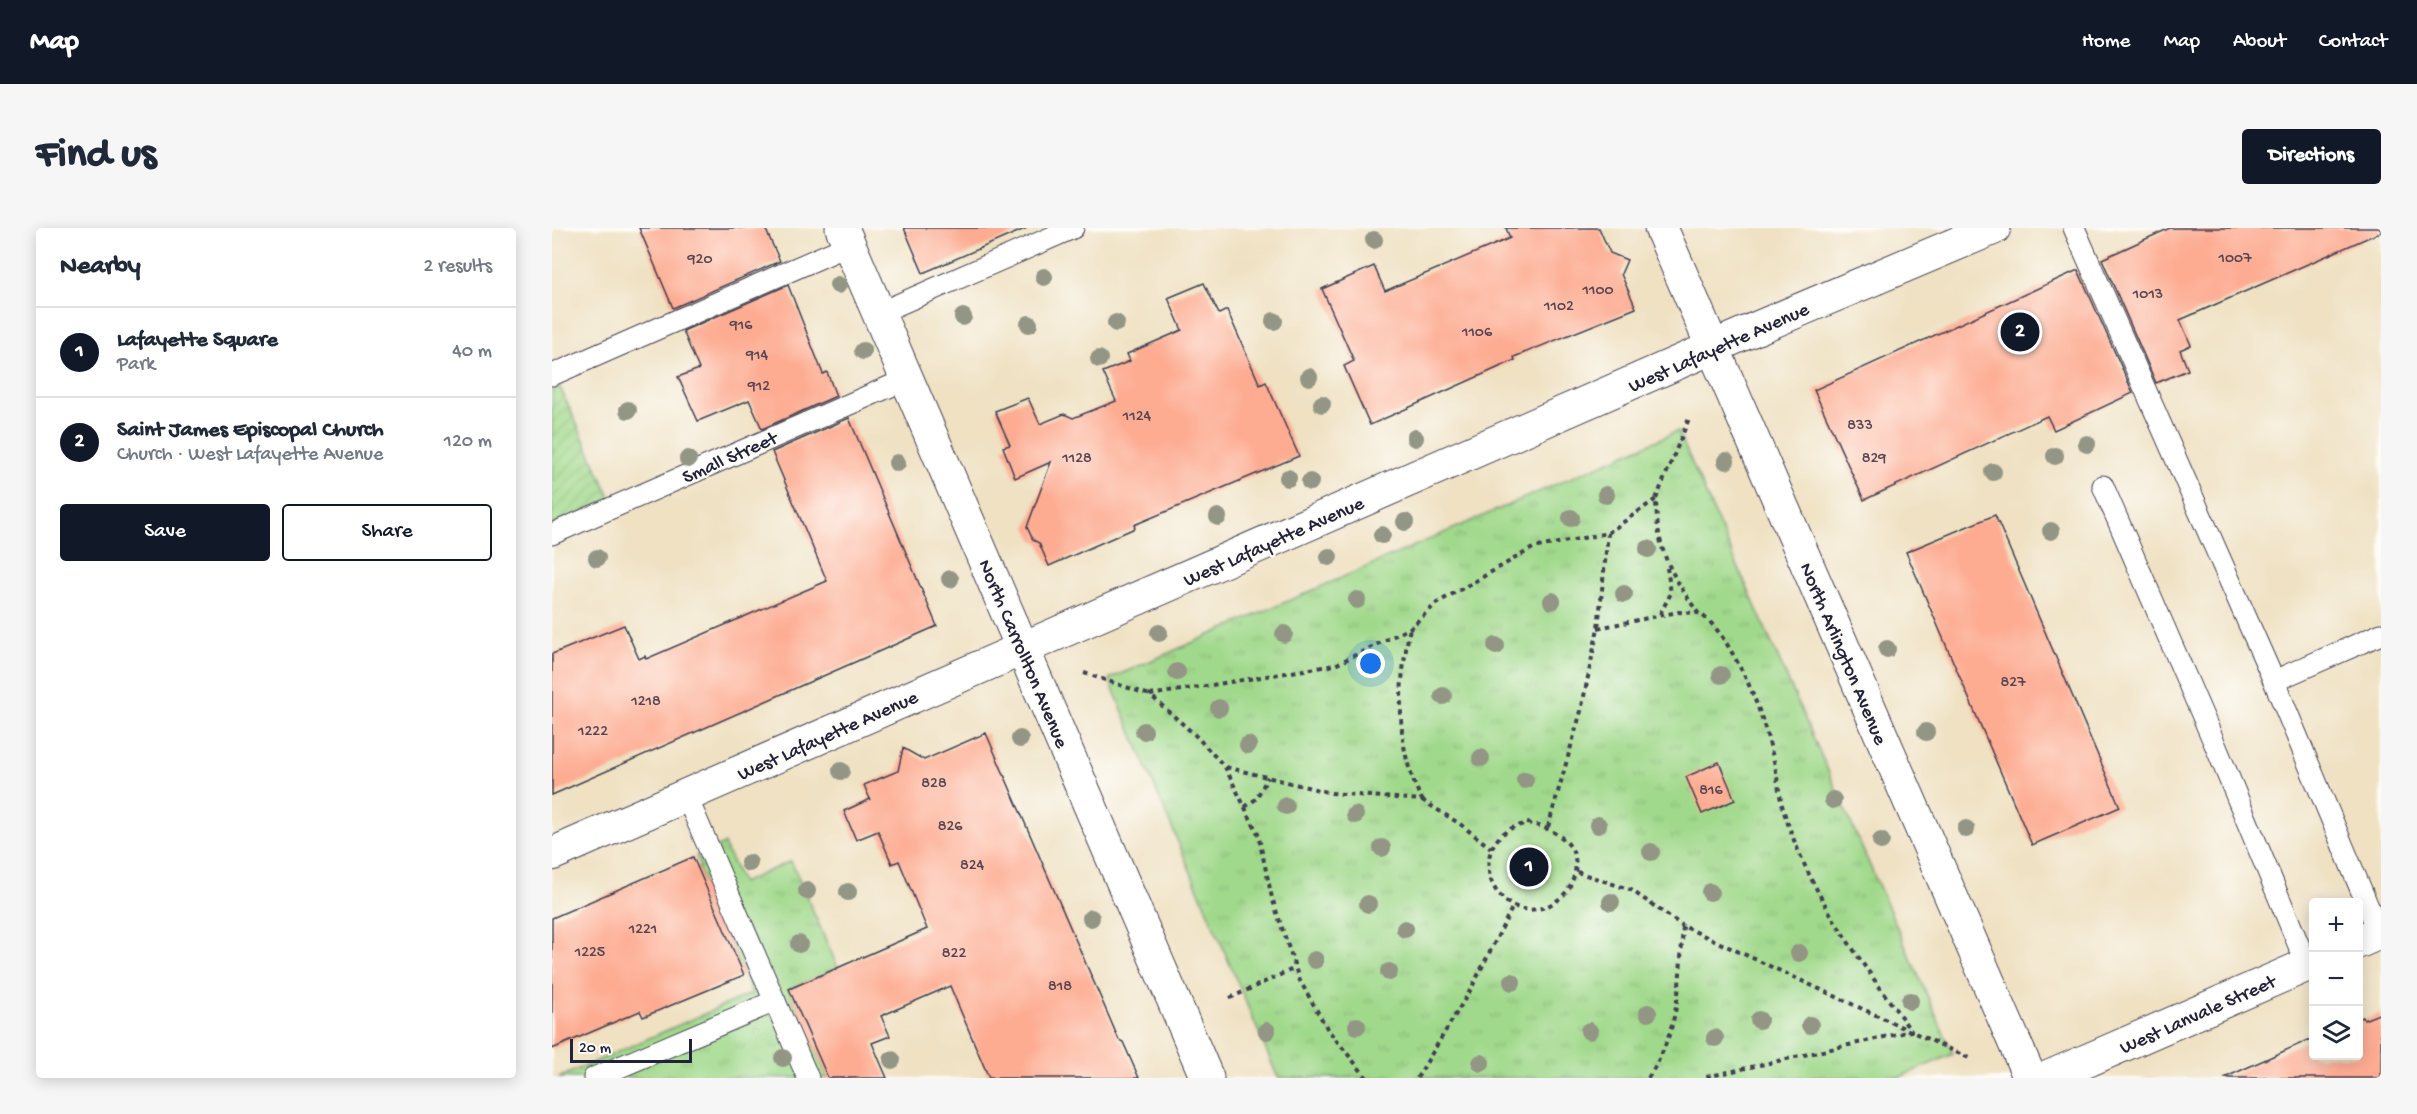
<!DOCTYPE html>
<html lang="en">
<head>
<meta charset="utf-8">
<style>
	body { margin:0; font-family:"Gochi Hand",sans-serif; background:#f6f6f7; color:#1f2937 }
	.controls { position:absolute; right:18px; bottom:18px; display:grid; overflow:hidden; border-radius:6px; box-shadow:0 3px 15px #0003 }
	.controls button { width:54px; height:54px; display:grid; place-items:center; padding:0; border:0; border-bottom:2px solid #e0e1e3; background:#fff; color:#1f2937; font:30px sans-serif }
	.scale { position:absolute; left:18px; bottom:15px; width:122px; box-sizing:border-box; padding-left:6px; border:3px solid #22223b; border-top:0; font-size:16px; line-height:21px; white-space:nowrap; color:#22223b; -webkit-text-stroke:4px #fdfcf7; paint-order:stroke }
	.you { position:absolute; left:819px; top:436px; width:21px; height:21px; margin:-15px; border:4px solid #fff; border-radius:50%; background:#1a73e8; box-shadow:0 0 0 9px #1a73e833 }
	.badge { display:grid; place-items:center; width:39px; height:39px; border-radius:50%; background:#111827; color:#fff; font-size:20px; font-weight:700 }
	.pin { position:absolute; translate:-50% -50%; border:3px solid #fff; box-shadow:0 2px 6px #0006 }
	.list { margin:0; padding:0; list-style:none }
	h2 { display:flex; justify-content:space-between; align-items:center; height:78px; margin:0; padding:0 24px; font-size:26px }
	h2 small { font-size:20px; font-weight:400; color:#747a83 }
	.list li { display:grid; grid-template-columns:39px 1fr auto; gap:18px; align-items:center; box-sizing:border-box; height:90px; padding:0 24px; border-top:2px solid #e0e1e3 }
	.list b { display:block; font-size:22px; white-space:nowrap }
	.list p { margin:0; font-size:20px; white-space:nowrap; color:#747a83 }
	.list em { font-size:20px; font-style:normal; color:#747a83 }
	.actions { display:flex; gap:12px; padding:18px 24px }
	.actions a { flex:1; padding:14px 0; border:2px solid #111827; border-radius:6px; text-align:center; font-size:21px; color:#111827 }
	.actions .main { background:#111827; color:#fff }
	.icon { flex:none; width:33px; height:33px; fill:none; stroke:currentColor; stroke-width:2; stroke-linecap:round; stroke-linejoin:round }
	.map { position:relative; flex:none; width:1829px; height:850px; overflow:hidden; border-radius:6px }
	header { display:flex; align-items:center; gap:36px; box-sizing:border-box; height:84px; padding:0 30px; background:#111827; color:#fff }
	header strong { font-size:28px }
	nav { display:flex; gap:33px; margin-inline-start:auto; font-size:21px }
	.intro { display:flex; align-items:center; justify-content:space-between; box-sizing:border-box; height:144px; padding:0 36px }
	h1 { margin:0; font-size:42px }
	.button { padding:15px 27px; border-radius:6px; background:#111827; color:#fff; font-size:21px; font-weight:700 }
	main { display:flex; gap:36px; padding:0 36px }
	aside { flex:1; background:#fff; border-radius:6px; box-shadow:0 3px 15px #0003 }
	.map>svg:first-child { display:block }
</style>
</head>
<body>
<header>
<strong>Map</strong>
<nav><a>Home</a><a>Map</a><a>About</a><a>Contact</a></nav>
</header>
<div class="intro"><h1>Find us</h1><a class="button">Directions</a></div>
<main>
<aside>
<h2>Nearby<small>2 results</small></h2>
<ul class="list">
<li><span class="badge">1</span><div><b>Lafayette Square</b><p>Park</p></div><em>40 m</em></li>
<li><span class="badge">2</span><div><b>Saint James Episcopal Church</b><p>Church · West Lafayette Avenue</p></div><em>120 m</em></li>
</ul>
<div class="actions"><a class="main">Save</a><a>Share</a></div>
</aside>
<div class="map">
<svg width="1829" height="850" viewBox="0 0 1829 850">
	<defs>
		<pattern id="park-tufts" width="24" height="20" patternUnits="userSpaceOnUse" patternTransform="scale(1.5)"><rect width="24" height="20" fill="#a1d98c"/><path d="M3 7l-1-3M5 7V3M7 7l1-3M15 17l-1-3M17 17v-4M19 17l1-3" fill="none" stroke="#8aba7a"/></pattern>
		<pattern id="garden-furrows" width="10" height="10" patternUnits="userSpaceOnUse" patternTransform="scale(1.5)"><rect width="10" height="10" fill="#a1d98c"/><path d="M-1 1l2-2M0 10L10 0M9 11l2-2" fill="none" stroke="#8aba7a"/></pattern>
	</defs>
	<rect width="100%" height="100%" fill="#fdfcf7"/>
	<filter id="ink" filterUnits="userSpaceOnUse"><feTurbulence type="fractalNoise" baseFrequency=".0167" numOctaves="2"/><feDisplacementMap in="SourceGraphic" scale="12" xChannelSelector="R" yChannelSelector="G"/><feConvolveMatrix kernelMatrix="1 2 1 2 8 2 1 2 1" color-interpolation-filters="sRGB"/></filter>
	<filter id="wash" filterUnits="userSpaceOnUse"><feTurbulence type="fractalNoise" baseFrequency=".008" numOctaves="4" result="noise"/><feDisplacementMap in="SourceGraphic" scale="24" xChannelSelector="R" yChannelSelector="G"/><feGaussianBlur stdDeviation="1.35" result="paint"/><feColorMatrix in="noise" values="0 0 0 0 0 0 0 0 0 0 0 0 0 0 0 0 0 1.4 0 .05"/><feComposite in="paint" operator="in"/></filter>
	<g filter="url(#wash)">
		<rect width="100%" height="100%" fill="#efe1c2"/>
		<g fill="url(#park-tufts)" stroke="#627e64" stroke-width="1.5">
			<path d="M1126,203L1401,826L1346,850H726L557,451Z"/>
			<path d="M172,616L190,655L239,633L286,740L237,761L276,850H76L71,840L48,850H6L200,765L146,640L148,639L144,628Z"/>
		</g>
		<path fill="url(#garden-furrows)" stroke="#627e64" stroke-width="1.5" d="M6,155L59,271L0,297V158Z"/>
		<g id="blocks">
			<g fill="#fdac92">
				<path d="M87,0H213L228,33L121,80Z"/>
				<path d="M352,0H475L371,45Z"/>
				<path d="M954,0H1047L1058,25L1075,32L1069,46L1084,80L962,129L963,132L818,197L792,138L802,133L770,61L822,38L833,63L958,10Z"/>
				<path d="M1618,0H1829V4L1628,92L1639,117L1628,122L1636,142L1604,155L1550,31Z"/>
				<path d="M1526,42L1581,165L1502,202L1495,188L1312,272L1262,162Z"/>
				<path d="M652,55L667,86L675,82L708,157L714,154L747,228L582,297L583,300L497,338L487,315L481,312L475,299L499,234L463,250L451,219L458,217L443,183L476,170L488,196L512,186L521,190L564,173L551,144L578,133L575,126L630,102L616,70Z"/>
				<path d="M236,57L271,146L275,144L284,168L210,201L197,172L146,193L126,149L147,141L131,103Z"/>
				<path d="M297,190L385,398L0,567V426L72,397L87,431L93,428L94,431L275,353L220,224Z"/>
				<path d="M1443,287L1568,579L1480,617L1354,324Z"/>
				<path d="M434,505L567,812L571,814L587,850H437L398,758L329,788L338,808L320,815L335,850H276L237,761L375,701L347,633L340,636L326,603L304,612L292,583L318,571L312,557L346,543L351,520L372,532Z"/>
				<path d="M1167,534L1183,572L1150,586L1134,549Z"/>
				<path d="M141,629L192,747L91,789L88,783L0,821V690Z"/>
				<path d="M1829,785V850H1672L1761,810V828H1806V791L1811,789L1812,792Z"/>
			</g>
		</g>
	</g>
	<g filter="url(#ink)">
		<use href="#blocks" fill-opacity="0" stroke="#413f4f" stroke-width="1.5"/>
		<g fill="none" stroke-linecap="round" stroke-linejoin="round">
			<g stroke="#413f4f" stroke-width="23">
				<g id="service">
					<path d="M1522,0L1722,453L1827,705"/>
					<path d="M327,85L521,0"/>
					<path d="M0,147L297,17"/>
					<path d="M1551,258L1662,514L1755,737"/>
					<path d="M0,306L355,151"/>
					<path d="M1722,453L1829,406"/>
					<path d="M134,567L256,850"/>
					<path d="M42,850L223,773"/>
				</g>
			</g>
			<g stroke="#413f4f" stroke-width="35">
				<g id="minor">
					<path d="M290,0L655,850"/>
					<path d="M1109,0L1478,850"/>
					<path d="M1806,714L1829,704"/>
					<path d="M1495,850L1762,734"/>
				</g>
			</g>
			<g stroke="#413f4f" stroke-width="35">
				<path id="secondary" d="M0,626L1205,100L1442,0"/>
			</g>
			<g stroke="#413f4f" stroke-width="4" stroke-dasharray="4.5 4.5" stroke-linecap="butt">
				<path d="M1104,271L1138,188"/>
				<path d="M1108,386L1119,365L1115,340"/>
				<path d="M1046,400L1126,384L1146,385"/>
				<path d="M532,445L598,467"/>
				<path d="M674,539L779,565L870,572C842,518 846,458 858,400"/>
				<path d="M870,572L908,596L939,620"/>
				<path d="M693,579L704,571L716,549"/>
				<path d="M975,595C1008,601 1036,622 1018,658C1013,668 1001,677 990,680C942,693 915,625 958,601C963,598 970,597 975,595Z"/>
				<path d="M996,599L1029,483L1046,400L1056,305"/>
				<path d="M1025,644L1079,662L1131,698"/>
				<path d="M678,770L743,740"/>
				<path d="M815,850L776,802L747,751L720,670L706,606L673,539L642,506L598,467L783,437L858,400L885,375L981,320L1056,305L1104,271C1105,324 1117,342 1146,385C1165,395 1180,424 1190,443C1205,471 1214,502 1222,533C1226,551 1227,570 1233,587C1261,673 1308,731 1359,803L1150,850"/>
				<path d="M865,850L919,761L961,678"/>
				<path d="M1096,850C1129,800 1127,755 1131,698L1419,831"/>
			</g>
			<use href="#service" stroke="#fff" stroke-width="21"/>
			<use href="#minor" stroke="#fff" stroke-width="33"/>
			<use href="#secondary" stroke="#fff" stroke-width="33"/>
		</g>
		<g fill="#939685">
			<circle cx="822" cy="12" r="9"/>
			<circle cx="492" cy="49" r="9"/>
			<circle cx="286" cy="57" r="9"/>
			<circle cx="411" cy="89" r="9"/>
			<circle cx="722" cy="93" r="9"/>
			<circle cx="564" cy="95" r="9"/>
			<circle cx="477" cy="96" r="9"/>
			<circle cx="311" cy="123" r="9"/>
			<circle cx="547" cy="131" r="9"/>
			<circle cx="757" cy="149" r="9"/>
			<circle cx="770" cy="176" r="9"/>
			<circle cx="76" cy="182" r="9"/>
			<circle cx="863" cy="210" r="9"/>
			<circle cx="1535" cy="216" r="9"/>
			<circle cx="1503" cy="228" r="9"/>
			<circle cx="136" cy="231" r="9"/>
			<circle cx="1174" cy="233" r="9"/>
			<circle cx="345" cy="235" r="9"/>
			<circle cx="1441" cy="244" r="9"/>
			<circle cx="736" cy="250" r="9"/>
			<circle cx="758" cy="254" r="9"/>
			<circle cx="1054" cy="267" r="9"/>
			<circle cx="666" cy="289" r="9"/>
			<circle cx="1019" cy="290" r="9"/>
			<circle cx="853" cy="294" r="9"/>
			<circle cx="1499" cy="303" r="9"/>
			<circle cx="830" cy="307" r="9"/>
			<circle cx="1096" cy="321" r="9"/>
			<circle cx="777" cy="329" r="9"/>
			<circle cx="45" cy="330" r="9"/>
			<circle cx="398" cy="351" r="9"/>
			<circle cx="1072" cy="366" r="9"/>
			<circle cx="805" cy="372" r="9"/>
			<circle cx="1000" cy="373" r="9"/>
			<circle cx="607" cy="405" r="9"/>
			<circle cx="732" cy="406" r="9"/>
			<circle cx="944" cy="418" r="9"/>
			<circle cx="1335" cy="421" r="9"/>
			<circle cx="625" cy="444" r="9"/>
			<circle cx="1169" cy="447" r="9"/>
			<circle cx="891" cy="468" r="9"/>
			<circle cx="667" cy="480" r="9"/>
			<circle cx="592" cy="503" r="9"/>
			<circle cx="1374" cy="504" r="9"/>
			<circle cx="468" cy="511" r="9"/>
			<circle cx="696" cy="517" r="9"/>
			<circle cx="929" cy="530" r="9"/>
			<circle cx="289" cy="543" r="9"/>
			<circle cx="973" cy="552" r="9"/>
			<circle cx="1281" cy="572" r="9"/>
			<circle cx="734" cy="578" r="9"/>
			<circle cx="803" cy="587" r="9"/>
			<circle cx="1046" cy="597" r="9"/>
			<circle cx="1414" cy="601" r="9"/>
			<circle cx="1329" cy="613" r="9"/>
			<circle cx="830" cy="620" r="9"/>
			<circle cx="1099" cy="624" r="9"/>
			<circle cx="197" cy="635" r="9"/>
			<circle cx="255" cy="663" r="9"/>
			<circle cx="296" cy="664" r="9"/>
			<circle cx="1158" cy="664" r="9"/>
			<circle cx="1059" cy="674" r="9"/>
			<circle cx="816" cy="676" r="9"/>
			<circle cx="539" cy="690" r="9"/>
			<circle cx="853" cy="701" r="9"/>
			<circle cx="247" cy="716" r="9"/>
			<circle cx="1247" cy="725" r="9"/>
			<circle cx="763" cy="732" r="9"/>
			<circle cx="837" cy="744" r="9"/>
			<circle cx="960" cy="754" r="9"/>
			<circle cx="1358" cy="773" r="9"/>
			<circle cx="1096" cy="785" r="9"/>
			<circle cx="1207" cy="792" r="9"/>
			<circle cx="1258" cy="797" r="9"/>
			<circle cx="805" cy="798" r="9"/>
			<circle cx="715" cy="803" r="9"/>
			<circle cx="1037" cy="803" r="9"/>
			<circle cx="1163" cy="810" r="9"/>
			<circle cx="231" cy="830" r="9"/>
			<circle cx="340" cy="832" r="9"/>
			<circle cx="929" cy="835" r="9"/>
		</g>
	</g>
	<g text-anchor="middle" stroke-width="4.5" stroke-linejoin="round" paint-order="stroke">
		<g font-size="16" fill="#594451">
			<text x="1683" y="34">1007</text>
			<text x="148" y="35">920</text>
			<text x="1046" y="66">1100</text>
			<text x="1596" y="70">1013</text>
			<text x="1007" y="82">1102</text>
			<text x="189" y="101">916</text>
			<text x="925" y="108">1106</text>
			<text x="205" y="131">914</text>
			<text x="207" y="162">912</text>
			<text x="585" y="192">1124</text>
			<text x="1308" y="201">833</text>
			<text x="525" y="234">1128</text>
			<text x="1322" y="234">829</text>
			<text x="1461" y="458">827</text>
			<text x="94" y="477">1218</text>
			<text x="41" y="507">1222</text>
			<text x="382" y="559">828</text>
			<text x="1159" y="566">816</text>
			<text x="398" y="602">826</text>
			<text x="420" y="641">824</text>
			<text x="91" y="705">1221</text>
			<text x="38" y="728">1225</text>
			<text x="402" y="729">822</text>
			<text x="508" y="762">818</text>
		</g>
		<g font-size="20" fill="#22223b" stroke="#fdfcf7">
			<text transform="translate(1166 118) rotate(-24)" y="7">West Lafayette Avenue</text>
			<text transform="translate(177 228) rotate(-24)" y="7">Small Street</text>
			<text transform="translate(721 312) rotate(-24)" y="7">West Lafayette Avenue</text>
			<text transform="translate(473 425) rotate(67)" y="7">North Carrollton Avenue</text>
			<text transform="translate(1293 425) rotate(67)" y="7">North Arlington Avenue</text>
			<text transform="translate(275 506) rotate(-24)" y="7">West Lafayette Avenue</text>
			<text transform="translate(1645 785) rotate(-24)" y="7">West Lanvale Street</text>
		</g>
	</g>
</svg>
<div class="controls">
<button>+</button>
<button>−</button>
<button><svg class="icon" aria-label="layers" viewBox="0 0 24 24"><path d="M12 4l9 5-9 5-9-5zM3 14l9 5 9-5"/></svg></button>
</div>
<div class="scale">20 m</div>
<div class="you"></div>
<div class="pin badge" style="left:977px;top:639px">1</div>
<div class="pin badge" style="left:1468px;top:104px">2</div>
</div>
</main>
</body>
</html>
